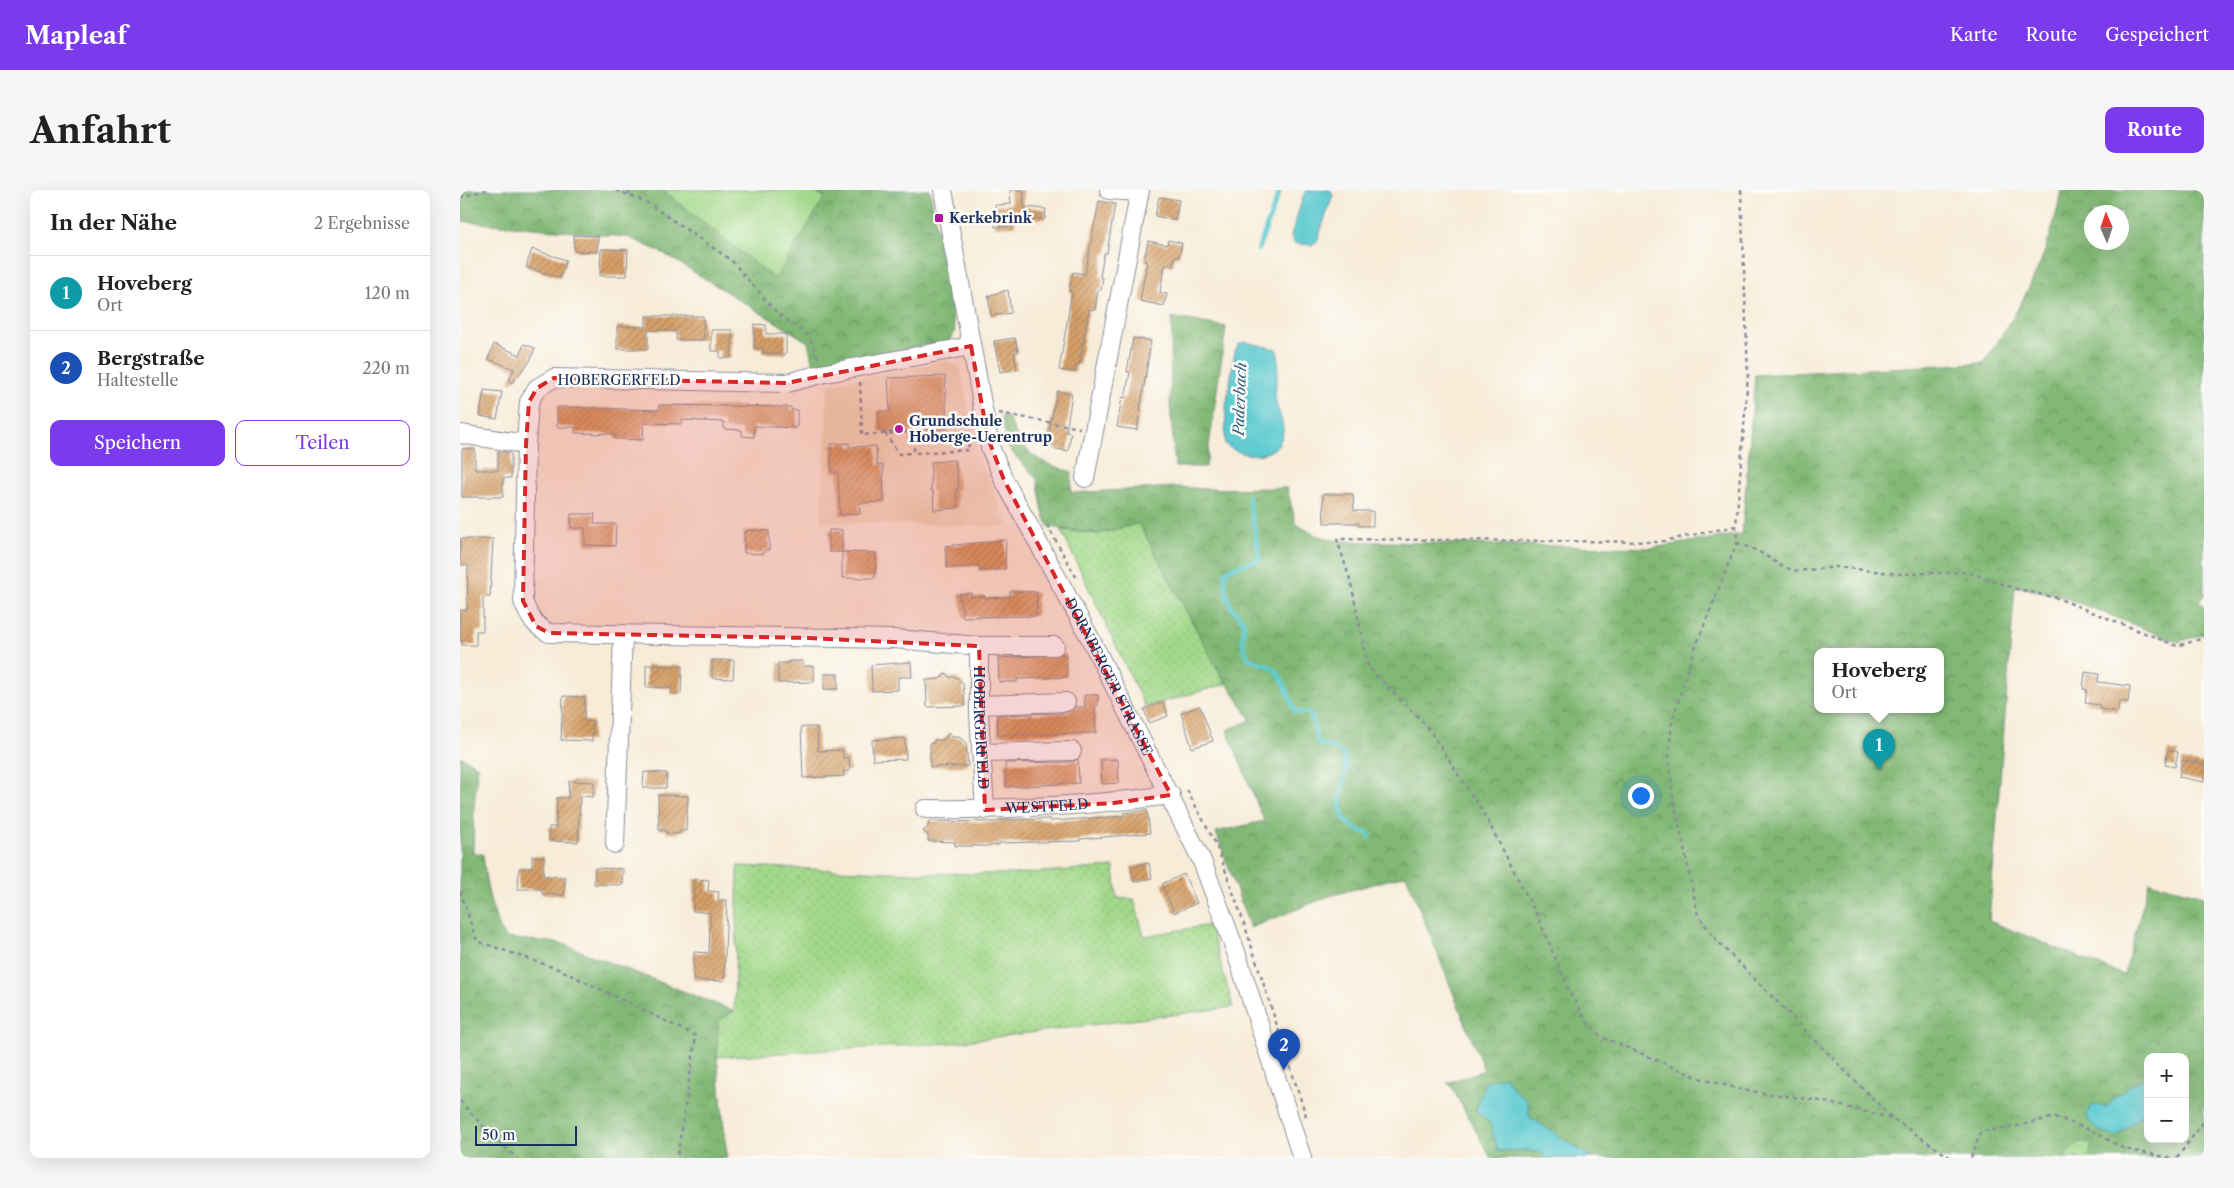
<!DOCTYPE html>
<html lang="de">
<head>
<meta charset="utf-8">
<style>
	body { margin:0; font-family:"Libre Caslon Text",serif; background:#f6f6f6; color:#222 }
	.controls { position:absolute; right:15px; bottom:15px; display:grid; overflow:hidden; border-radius:10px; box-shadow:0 5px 20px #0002 }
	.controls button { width:45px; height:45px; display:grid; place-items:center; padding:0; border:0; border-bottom:1px solid #e0e0e0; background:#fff; color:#222; font:25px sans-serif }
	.compass { position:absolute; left:1624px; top:15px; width:45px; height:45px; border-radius:50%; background:#fff; box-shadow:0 5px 20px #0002; rotate:358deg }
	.scale { position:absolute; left:15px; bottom:12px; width:102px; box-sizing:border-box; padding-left:5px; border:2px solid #1b2f5e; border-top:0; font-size:14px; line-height:18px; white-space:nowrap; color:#1b2f5e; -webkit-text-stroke:4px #fdfcf7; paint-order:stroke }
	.you { position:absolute; left:1180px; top:605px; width:18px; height:18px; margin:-12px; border:4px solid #fff; border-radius:50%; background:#1a73e8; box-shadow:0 0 0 8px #1a73e833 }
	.badge { display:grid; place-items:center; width:32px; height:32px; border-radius:50%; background:#7c3aed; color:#fff; font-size:16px; font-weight:700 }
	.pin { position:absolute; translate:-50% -41px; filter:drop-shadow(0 1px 2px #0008) }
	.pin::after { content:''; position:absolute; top:26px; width:18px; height:15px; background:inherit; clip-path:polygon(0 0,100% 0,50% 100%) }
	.popup { position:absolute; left:1354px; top:458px; width:130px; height:65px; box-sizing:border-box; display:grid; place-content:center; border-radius:10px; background:#fff; filter:drop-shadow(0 1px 4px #0005); font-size:16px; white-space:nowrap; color:#767676 }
	.popup b { font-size:19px; color:#222 }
	.popup::after { content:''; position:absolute; left:50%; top:100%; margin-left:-10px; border:10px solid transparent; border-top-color:#fff }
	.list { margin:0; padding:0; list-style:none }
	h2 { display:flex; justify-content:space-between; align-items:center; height:65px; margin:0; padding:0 20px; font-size:21px }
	h2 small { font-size:16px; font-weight:400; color:#767676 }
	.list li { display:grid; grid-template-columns:32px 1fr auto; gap:15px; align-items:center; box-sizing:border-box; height:75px; padding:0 20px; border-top:1px solid #e0e0e0 }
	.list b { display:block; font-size:19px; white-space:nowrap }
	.list p { margin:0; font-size:16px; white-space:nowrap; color:#767676 }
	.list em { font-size:16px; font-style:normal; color:#767676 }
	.actions { display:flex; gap:10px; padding:15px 20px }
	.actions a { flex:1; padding:11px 0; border:1px solid #7c3aed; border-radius:10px; text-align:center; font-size:18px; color:#7c3aed }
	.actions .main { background:#7c3aed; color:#fff }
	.map { position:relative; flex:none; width:1744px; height:968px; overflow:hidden; border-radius:10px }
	header { display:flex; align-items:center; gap:30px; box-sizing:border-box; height:70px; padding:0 25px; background:#7c3aed; color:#fff }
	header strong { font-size:24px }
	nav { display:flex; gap:28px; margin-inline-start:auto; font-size:18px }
	.intro { display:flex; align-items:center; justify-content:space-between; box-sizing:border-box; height:120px; padding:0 30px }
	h1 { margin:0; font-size:35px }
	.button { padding:12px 22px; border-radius:10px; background:#7c3aed; color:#fff; font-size:18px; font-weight:700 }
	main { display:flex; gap:30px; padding:0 30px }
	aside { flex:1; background:#fff; border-radius:10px; box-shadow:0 5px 20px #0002 }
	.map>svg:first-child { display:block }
</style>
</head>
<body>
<header>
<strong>Mapleaf</strong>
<nav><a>Karte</a><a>Route</a><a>Gespeichert</a></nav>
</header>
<div class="intro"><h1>Anfahrt</h1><a class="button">Route</a></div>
<main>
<aside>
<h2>In der Nähe<small>2 Ergebnisse</small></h2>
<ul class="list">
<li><span class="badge" style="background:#0f9aa8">1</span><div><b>Hoveberg</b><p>Ort</p></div><em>120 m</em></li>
<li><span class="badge" style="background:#1a4fb4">2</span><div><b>Bergstraße</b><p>Haltestelle</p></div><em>220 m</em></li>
</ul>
<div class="actions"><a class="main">Speichern</a><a>Teilen</a></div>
</aside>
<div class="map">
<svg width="1744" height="968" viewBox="0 0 1744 968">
	<defs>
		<pattern id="grass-dots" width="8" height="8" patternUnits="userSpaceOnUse" patternTransform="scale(1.25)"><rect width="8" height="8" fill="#a2d889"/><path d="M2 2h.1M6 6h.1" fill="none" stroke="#8bba79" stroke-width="1.8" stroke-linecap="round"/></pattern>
		<pattern id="forest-crowns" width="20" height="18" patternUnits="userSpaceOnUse" patternTransform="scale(1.25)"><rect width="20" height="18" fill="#81b875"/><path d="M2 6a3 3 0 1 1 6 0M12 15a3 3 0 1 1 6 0" fill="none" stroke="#699663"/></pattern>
		<pattern id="wetland-marsh" width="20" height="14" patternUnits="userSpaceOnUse" patternTransform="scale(1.25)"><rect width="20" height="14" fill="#a2d889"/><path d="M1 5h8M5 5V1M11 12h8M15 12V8" fill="none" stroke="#8bba79"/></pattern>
		<pattern id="building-hatch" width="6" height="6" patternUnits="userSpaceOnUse" patternTransform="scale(1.25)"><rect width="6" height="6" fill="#d7a067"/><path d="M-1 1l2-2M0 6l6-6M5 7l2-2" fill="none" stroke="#ae8358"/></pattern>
	</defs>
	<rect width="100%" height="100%" fill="#fdfcf7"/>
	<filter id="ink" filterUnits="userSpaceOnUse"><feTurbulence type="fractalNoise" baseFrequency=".02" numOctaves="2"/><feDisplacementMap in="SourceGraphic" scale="10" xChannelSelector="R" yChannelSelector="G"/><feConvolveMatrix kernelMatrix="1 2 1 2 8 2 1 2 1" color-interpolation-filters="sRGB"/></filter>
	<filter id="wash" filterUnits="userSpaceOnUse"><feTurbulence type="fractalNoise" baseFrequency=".0096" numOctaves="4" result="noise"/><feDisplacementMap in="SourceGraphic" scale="20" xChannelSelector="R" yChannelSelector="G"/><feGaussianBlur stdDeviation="1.12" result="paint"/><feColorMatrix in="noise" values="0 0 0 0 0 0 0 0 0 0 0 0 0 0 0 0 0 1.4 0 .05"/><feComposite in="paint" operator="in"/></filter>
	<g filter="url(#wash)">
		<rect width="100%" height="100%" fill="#f7ecd8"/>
		<path fill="#ecd8ba" d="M486,171L500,177L518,266L549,337L361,332L368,194Z"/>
		<g fill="url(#grass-dots)" stroke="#5e8474">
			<path d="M679,333L766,494L685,517L601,340L638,344Z"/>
			<path d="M278,676L453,683L554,684L654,677L657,708L674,709L684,746L750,735L773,817L490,853L257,867L258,831L274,821Z"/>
		</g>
		<g fill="url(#forest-crowns)" stroke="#4e746a" fill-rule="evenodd">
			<path d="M0,0H470L495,142L489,151L353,175L348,152L203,63L168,47L0,31Z"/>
			<path d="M1601,0H1744V405L1739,412L1744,416V444L1718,452L1598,405L1555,396L1529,731L1664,785L1689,692L1744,706V968H1031L991,896L987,893L1024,880L946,685L870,706L790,738L756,642L804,631L767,540L791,530L757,478L679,333L638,344L589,337L583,323L577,289L548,258L541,226L548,227C564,264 574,271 612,282L611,303L717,297L748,299L827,298L836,334L855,345L879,351L1191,358L1282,344L1295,185L1523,173C1560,122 1591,63 1601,0ZM1632,22H1662V52H1632ZM1358,461H1480V519H1358ZM1688,867H1725V949H1688Z"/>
			<path d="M712,127L766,137L746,277H715L710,213Z"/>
			<path d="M0,566L18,576L14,617L13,664H23C26,695 30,720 45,748L100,753L274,821L258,831L257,867L267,968H0Z"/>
		</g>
		<path fill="url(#wetland-marsh)" stroke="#5e8474" d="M1619,952L1632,953L1629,968H1603Z"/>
		<path fill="#a2d889" stroke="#5e8474" d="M203,0H349L365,7L315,89Z"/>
		<g fill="#5dcad0" stroke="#3c7c97">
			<path d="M870,0L873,5L857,51L851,55L834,53L831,45L845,1Z"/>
			<path d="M786,152L816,159C822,171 815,190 815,204C815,217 824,230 823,242C819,271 782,269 765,254L766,217L775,161L779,154Z"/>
			<path d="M1045,886L1056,902L1067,910L1070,927L1132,968H1086L1082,963L1065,960L1038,961L1030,933L1016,921L1025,892Z"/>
			<path d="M1688,887V915L1680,927L1657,946C1644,946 1631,936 1626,925L1632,916L1639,915L1646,918C1657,903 1670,895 1688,887Z"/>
		</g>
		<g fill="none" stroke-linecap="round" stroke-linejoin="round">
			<g stroke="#5dcad0" stroke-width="4.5">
				<path d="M798,60L820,0"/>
				<path d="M788,306L800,369L769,379L765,383L766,404L772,418L784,432C783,444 780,466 794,471C801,474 809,474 815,480C826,491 829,508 835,522H846L852,527L857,552C865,557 876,556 882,563C898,583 855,629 908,643L910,648"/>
			</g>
		</g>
		<g id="blocks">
			<g fill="url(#building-hatch)">
				<path d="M550,0H563L564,17L586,19L585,29L555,27V36L535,37V15L551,14Z"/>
				<path d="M699,7L719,10L715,30L695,26Z"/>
				<path d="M639,11L655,14L647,63H644L640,87L643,88L641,100H638L635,120L629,119L619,175H616L615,182L599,180L612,102H609L613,82L625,84Z"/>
				<path d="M114,45L138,46L137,62L114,61Z"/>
				<path d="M708,50L722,53L719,67L715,66L713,76L705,75L700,102L707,104L704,116L680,111L687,72L684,71L688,51L707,55Z"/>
				<path d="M72,59L106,70L100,88L66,77Z"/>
				<path d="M141,59L168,60L167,86H140Z"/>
				<path d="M548,100L551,123L531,126L528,106Z"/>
				<path d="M186,126H243L244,150H216V141L188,140V159H157V136L186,137Z"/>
				<path d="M294,134L306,135V144H326V164L303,163V158H294Z"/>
				<path d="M251,140H272L271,168H260V161H251Z"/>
				<path d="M555,148L558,162L554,163L557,179L540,182L534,151Z"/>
				<path d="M673,148L691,151L677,240L657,237L662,207L665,208L670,182H667Z"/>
				<path d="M34,154L60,165L64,154L75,158L70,171L52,193L49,191L54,179L28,169Z"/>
				<path d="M485,186L487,239L419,242L418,221H430L428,188Z"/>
				<path d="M24,200L42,202L37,229L20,226Z"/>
				<path d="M597,201L612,204L606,242L611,243L608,261L586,257Z"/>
				<path d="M199,215L331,217V220H337V238L294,236V247L282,246V240L264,239V232L222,230V234L184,233L183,250L155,249V244L115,243V237H97V217L199,220Z"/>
				<path d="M389,253V257L416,256L417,275H423L424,312L399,313L400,324L380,325L378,282L372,283L371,254Z"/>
				<path d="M2,259H15V280H38V261L51,263V288H43V307H2Z"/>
				<path d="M495,270L499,299H496L498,318L474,320L473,301H471V272Z"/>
				<path d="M863,304H893L894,321H913V336H899V333H864Z"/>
				<path d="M111,324H135L134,334H156L155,356L125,355V338H111Z"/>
				<path d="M290,340L309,341V360H304V364L284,363V342Z"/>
				<rect x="369" y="340" width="13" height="22"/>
				<path d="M0,349H33L30,407H23V441H16V455H2V451H0V420H7L8,375H0Z"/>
				<path d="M546,350L545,379L519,381V376L487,378L485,356Z"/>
				<path d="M382,362L416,363L415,388H382Z"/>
				<path d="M550,401L577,402L576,426L503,427L499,404L511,403V407L525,406V408L550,407Z"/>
				<path d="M606,464L607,487L557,489V492H539L538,468Z"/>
				<path d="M252,470H274L273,489L252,488Z"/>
				<path d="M329,471H343V476H354V492L318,493V473H329Z"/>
				<path d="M451,472L452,487H438V500L412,501L411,475Z"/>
				<path d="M186,475L222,476L221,504H211V498L186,497Z"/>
				<path d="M1625,482L1639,484L1638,492L1670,496L1668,512L1659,511L1658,522L1640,519V515L1625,513L1627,500L1623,499Z"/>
				<path d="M486,483L489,487H496L503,493L505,516L467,517L466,490L480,489Z"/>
				<rect x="364" y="484" width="14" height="15"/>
				<path d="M624,505H638V515L635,516L636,543L538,545L537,525L607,523L615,517H625Z"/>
				<path d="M103,506L125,507L124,531H133L132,551L101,550Z"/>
				<path d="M703,512L708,526L689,533L684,519Z"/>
				<path d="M740,516L753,551L732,558L721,523Z"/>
				<path d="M341,537H357L358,561L383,560V568H389L390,581H383L384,586L343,588Z"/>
				<path d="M489,543L492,547H499L506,553L508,576L470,577V553H474V550H483Z"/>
				<path d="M445,548L446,569L413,570L412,550Z"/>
				<path d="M1708,560L1718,562L1715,577L1705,575Z"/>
				<path d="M618,569L619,593L546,597L545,573L612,572Z"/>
				<path d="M658,569L659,593L642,594L641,570Z"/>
				<path d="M1722,570L1744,574V592L1719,587Z"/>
				<path d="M184,582L207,583L206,598H183Z"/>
				<path d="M109,591L134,592L133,607L120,606L118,652L89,651V637H96L97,608H108Z"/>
				<path d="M198,605L228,606L226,641H219V644L206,643V640H199Z"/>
				<path d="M687,620L690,643L620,649V651L539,653V655L530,656H495V652L468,651V645L463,641L468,637L469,631L539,632V630L590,629V631L664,626V623Z"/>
				<path d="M72,666L84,667L83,686L105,687L104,705L82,704V699H58L59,678H72Z"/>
				<path d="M689,673L692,688L674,692L671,677Z"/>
				<path d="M135,678L163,679L162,695L134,694Z"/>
				<path d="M724,684L737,713L714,723L702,694Z"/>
				<path d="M234,689L249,690L248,701L259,702L258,710H267L264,791L233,790L234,762L249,763L250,734V723L233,721Z"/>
			</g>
		</g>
	</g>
	<g filter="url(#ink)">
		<use href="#blocks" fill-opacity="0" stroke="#898e9b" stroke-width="1"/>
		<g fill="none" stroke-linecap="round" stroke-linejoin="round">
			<g stroke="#898e9b" stroke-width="20">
				<g id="minor">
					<path id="s1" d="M483,0L530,257L544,290L630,448L742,671L776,762L842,968"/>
					<path d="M649,0L679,2"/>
					<path d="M511,156L361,184L327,193L94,188L77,198L69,212L66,254L63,411C69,427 74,435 89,443L434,449L519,456H595"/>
					<path d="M0,244L66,254"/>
					<path d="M625,288L680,0"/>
					<path id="s2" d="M519,456V524L525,620"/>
					<path d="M519,515L606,512"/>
					<path d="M521,563L612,561"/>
					<path id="s3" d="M465,619C548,620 628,616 711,605"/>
					<path d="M155,654L163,444"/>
				</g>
			</g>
			<g stroke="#898e9b" stroke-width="2.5" stroke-dasharray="4 4" stroke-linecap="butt">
				<path d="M156,0L186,12L271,70L317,123L349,147L359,170"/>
				<path d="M1281,0L1288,185L1276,336L1277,353L1233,463L1212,531L1209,566L1212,601L1238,725L1257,751L1432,928L1491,968"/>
				<path d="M169,5L170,0"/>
				<path d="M0,7L26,0"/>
				<path d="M400,192L402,245L454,242V263L509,260L508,252L513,249"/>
				<path d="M539,223L620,238"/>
				<path d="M425,243L439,264L454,263"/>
				<path d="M587,335L616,387"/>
				<path d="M1276,336L1199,352L877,349L891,393L908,477L966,535L1023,622L1077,725L1110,803L1128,833L1140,846L1239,888L1283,900L1361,911L1432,928"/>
				<path d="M1277,353L1298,361L1323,377L1337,381L1378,377L1439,384L1508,382L1553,398L1597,408L1717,456L1744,448"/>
				<path d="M727,600L756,654L785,736L847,929"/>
				<path d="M0,701L17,751L101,780L236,846L217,968"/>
				<path d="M0,911L31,945L57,968"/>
				<path d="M1511,968L1521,941L1554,937L1595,927L1633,941L1664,959L1711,968"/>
				<path d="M1717,968L1744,931"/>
			</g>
			<use href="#minor" stroke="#fff" stroke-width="18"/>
		</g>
	</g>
	<path fill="#d62828" fill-opacity="0.2" stroke="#d62828" stroke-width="4" stroke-dasharray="10 6" stroke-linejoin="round" d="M511,156L528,248L544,290L711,605L654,613L525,620L519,456L349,448L89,443L76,436L63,411L66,254L69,212L77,198L94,188L327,193Z"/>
	<g fill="#b5179e" stroke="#fdfcf7" stroke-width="2">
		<rect x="474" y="23" width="10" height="10" rx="2.5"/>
		<circle cx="439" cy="239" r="5"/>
	</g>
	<g text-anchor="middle" stroke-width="5" stroke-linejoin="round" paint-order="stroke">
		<g font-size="14" font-weight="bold" fill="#1b2f5e" stroke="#fdfcf7" text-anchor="start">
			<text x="489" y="33">Kerkebrink</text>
			<text x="449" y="236">Grundschule<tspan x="449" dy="16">Hoberge-Uerentrup</tspan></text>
		</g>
		<g font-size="14" fill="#1b2f5e" stroke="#fdfcf7">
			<text x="159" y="195">HOBERGERFELD</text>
			<text dy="5" stroke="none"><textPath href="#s1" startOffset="520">DORNBERGER STRASSE</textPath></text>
			<text dy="5" stroke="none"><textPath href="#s2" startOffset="82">HOBERGERFELD</textPath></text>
			<text dy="5" stroke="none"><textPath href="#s3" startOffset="122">WESTFELD</textPath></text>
		</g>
		<g font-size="15" font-style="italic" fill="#2f5e80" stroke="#fdfcf7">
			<text transform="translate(780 209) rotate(-88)" y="5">Paderbach</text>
		</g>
	</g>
</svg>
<div class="controls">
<button>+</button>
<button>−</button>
</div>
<svg class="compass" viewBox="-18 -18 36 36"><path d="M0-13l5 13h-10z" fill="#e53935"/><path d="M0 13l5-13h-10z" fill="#767676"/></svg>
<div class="scale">50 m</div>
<div class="you"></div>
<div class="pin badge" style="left:1419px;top:580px;background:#0f9aa8">1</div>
<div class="popup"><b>Hoveberg</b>Ort</div>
<div class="pin badge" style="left:824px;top:880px;background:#1a4fb4">2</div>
</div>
</main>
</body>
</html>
